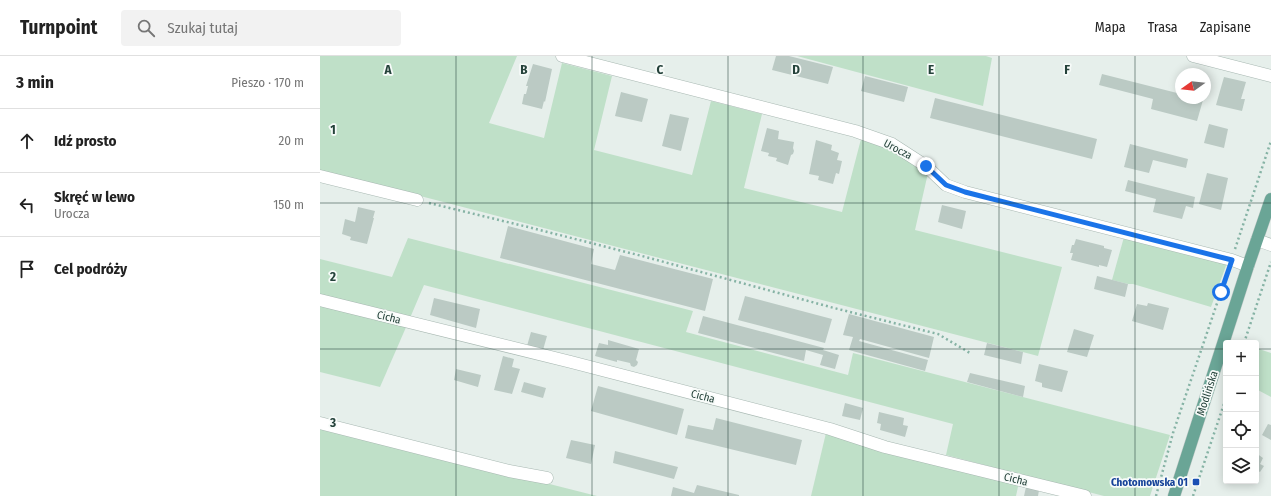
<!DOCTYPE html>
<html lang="pl">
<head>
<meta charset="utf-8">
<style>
	body { margin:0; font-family:"Fira Sans Condensed",sans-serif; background:#f2f2f2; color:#222 }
	.controls { position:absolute; right:12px; bottom:12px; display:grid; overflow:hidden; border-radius:4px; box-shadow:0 2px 10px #0003 }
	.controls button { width:36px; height:36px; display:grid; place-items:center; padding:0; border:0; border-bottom:1px solid #e0e0e0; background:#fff; color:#222; font:20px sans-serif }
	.compass { position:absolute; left:855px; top:12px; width:36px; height:36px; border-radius:50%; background:#fff; box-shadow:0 2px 10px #0003; rotate:255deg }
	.stop { position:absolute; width:12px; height:12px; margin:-9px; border:3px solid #1a73e8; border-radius:50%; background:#fff }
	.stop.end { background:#1a73e8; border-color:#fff; box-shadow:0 1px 4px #0008 }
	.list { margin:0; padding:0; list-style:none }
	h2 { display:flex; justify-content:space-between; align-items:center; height:52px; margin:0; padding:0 16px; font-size:17px }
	h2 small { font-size:13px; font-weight:400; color:#767676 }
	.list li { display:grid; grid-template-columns:26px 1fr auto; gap:12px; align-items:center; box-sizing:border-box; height:64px; padding:0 16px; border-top:1px solid #e0e0e0 }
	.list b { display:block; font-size:15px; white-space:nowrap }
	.list p { margin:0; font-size:13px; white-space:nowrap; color:#767676 }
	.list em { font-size:13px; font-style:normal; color:#767676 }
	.icon { flex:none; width:22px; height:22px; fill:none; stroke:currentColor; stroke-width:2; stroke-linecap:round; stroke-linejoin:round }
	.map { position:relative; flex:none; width:951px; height:440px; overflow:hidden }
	header { display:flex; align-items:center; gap:24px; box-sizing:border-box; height:56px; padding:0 20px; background:#fff; border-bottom:1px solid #e0e0e0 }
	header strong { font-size:19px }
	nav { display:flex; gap:22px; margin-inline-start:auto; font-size:14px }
	.search { width:280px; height:36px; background:#f2f2f2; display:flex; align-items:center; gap:10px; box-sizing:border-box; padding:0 14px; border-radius:4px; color:#767676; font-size:15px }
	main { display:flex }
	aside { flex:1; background:#fff }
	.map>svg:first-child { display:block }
</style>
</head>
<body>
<header>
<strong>Turnpoint</strong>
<div class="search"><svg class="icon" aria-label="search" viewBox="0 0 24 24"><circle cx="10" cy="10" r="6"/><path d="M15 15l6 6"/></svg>Szukaj tutaj</div>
<nav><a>Mapa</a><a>Trasa</a><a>Zapisane</a></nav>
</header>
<main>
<aside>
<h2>3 min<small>Pieszo · 170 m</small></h2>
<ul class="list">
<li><svg class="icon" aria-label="ahead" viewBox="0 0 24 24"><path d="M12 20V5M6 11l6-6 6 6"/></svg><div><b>Idź prosto</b></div><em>20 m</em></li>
<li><svg class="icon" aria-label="left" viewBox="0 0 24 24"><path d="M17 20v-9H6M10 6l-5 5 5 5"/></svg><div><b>Skręć w lewo</b><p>Urocza</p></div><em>150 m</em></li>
<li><svg class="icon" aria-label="arrive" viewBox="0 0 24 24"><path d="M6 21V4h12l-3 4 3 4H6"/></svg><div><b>Cel podróży</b></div></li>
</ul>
</aside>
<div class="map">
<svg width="951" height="440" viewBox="0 0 951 440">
	<rect width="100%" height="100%" fill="#e6efeb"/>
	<g fill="#bfe0c8">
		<path d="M0,0H197L169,67L224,82L242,7L292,20L274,94L372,119L391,45L442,58L424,132L522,156L541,83L566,91L588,103L608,117L595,174L742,211L718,300L0,114Z"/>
		<path d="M477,0H666L672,2L663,50Z"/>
		<path d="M804,181L907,207L891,251L813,228H808L792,224Z"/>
		<path d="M88,182L373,255L366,276L528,319L533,297L850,379L830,440H784L626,399L633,368L104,229L90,262L0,238V203L72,221Z"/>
		<path d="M0,248L87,269L60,331L0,316Z"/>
		<path d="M936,292L951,297V341L936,333Z"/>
		<path d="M0,371L35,379L277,440H0Z"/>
		<path d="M506,377L699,426L696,440H491Z"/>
	</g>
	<g fill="#bbcac4">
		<path d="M456,0H469L513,11L508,28L452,14Z"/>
		<path d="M213,8L232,13L225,46L224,45L222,53L202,48L204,38H206L208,30H206Z"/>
		<path d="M782,18L861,38V42H875L883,44L877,65L831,53L833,43L779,29Z"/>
		<path d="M545,20L588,31L584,46L541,35Z"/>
		<path d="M904,21L926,26L921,43H925L922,55L896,49Z"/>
		<path d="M301,36L328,43L322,66L295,60Z"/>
		<path d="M615,42L777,83L772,103L610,62Z"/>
		<path d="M350,58L369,62L361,95L342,90Z"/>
		<path d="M889,68L908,73L904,92L884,87Z"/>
		<path d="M447,72L459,75L458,83L474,86L473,92L474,95L473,98L471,99L468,109L456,105L457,102L448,100L449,97L441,95Z"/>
		<path d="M496,84L512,89L511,94L519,97L517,104L522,105L519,118L516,117L513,128L498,124L499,120L489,118Z"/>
		<path d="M810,88L868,103L866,112L833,104L829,117L804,111Z"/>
		<path d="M887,117L908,122L901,154L879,148Z"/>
		<path d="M808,124L875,141L873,152L866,150L862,163L833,156L836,143L805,135Z"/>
		<path d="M622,149L646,155L642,173L618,166Z"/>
		<path d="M38,151L55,155L53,162H54L47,188L30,184L31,181L22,178L25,163L35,166Z"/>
		<path d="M188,170L274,193L271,208L295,214L300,199L393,223L385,255L180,202Z"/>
		<path d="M756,183L784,190V192L792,194L787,211L779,209V211L751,204L753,197H750L752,189H754Z"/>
		<path d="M777,220L808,228L805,241L774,233Z"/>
		<path d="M425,240L512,263L505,287L418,264Z"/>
		<path d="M114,242L160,253L156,272L110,259Z"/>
		<path d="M828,247L849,252L843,274L812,265L817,248L827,250Z"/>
		<path d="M529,258L614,281L609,302L540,283L539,285L608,304L605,315L529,294L533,281L523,279Z"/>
		<path d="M383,260L504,292L503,294L519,299L515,313L500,309L503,299L486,294L484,305L378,277Z"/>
		<path d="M754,273L774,279L767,301L747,296Z"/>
		<path d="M211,276L227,280L223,294L207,290Z"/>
		<path d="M288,284L319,293L316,304L318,306L317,309L314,311L311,310L310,307L297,304V306L275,300L279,287L288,289Z"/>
		<path d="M667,287L703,296L701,308L664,299Z"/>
		<path d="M183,300L194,303L192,311L200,313L192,338L174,334Z"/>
		<path d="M719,308L748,315L742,336L722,331V327L715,325Z"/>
		<path d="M136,313L161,319L158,331L134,324Z"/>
		<path d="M650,317L705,330L703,341L647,326Z"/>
		<path d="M204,326L226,332L223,342L201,336Z"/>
		<path d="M278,330L364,353L357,379L271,355Z"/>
		<path d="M525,347L543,352L540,364L522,360Z"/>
		<path d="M559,356L584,362L583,369L588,370L585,381L560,374L561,368L557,367Z"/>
		<path d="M396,362L482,384L476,409L365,382L368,369L393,374Z"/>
		<path d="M948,368L951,369V384L942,379Z"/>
		<path d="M251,384L275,389L271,408L246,402Z"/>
		<path d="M295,395L358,411L354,423L293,407Z"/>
		<path d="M936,397L943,402L940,408L944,410L940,416L936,414Z"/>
		<path d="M377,429L419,439V440H351L353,431L374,437Z"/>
		<path d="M706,431L719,434L718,440H704Z"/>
	</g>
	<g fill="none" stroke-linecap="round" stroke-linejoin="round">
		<g stroke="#a8b8b2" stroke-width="13">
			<g id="minor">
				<path d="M242,0L535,75L572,88L606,110L626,129L645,136L912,204L928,210"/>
				<path d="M873,0L951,20"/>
				<path d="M0,120L97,144"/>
				<path d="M937,184L951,189"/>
				<path d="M0,244L251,306L510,373L565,391L765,440"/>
				<path d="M0,367L189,415L227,422"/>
			</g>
		</g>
		<g stroke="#c2cac8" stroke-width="13">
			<path id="major" d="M854,440L928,210L951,143"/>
		</g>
		<g stroke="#86b3a5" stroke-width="2.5" stroke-dasharray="2 3" stroke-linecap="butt">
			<path d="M109,147L212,172L322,200L514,252L618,278L650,297"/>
			<path d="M915,193L951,85"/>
			<path d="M924,287L951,206"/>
			<path d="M836,440L853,377L908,215"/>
			<path d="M873,440L906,342"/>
		</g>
		<use href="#minor" stroke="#fff" stroke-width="12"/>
		<use href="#major" stroke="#6aa596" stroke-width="12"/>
	</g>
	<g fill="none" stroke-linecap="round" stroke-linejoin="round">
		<path stroke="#1a73e8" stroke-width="5" d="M606,110L626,129L645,136L912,204L901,236"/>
	</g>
	<path fill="none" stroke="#24423a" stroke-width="1" stroke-opacity="0.55" d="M136,0V440M272,0V440M408,0V440M543,0V440M679,0V440M815,0V440M0,147H951M0,293H906M936,293H951"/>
	<rect fill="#1a4fb4" stroke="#f7fbf9" stroke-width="1.5" x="872" y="422" width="8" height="8" rx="2"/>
	<g text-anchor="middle" stroke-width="3.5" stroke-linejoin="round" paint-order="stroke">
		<g font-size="11" fill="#24423a" stroke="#f7fbf9">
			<text transform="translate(578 93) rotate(28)" y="4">Urocza</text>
			<text transform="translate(69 261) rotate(14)" y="4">Cicha</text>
			<text transform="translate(887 337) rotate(-72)" y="4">Modlińska</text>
			<text transform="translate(383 340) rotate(15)" y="4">Cicha</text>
			<text transform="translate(696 423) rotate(14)" y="4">Cicha</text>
		</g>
		<g font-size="11" font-weight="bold" fill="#164399" stroke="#f7fbf9" text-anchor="end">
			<text x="868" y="430">Chotomowska 01</text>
		</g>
	</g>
	<g font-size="13" text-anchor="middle" font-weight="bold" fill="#24423a" stroke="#f7fbf9" stroke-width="3.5" stroke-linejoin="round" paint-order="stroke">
		<text x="68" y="18">A</text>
		<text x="204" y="18">B</text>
		<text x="340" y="18">C</text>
		<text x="476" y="18">D</text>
		<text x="611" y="18">E</text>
		<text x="747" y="18">F</text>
		<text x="13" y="78">1</text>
		<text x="13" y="225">2</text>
		<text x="13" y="371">3</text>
	</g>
</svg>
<div class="controls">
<button>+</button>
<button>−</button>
<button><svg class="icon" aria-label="locate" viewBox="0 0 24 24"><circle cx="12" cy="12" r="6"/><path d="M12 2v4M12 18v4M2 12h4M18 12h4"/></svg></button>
<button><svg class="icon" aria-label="layers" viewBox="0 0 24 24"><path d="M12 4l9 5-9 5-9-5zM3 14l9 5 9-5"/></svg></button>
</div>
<svg class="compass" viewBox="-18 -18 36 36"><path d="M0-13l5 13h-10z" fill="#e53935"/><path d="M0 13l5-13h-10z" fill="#767676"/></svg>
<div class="stop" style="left:901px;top:236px"></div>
<div class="stop end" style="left:606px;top:110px"></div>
</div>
</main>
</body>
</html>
